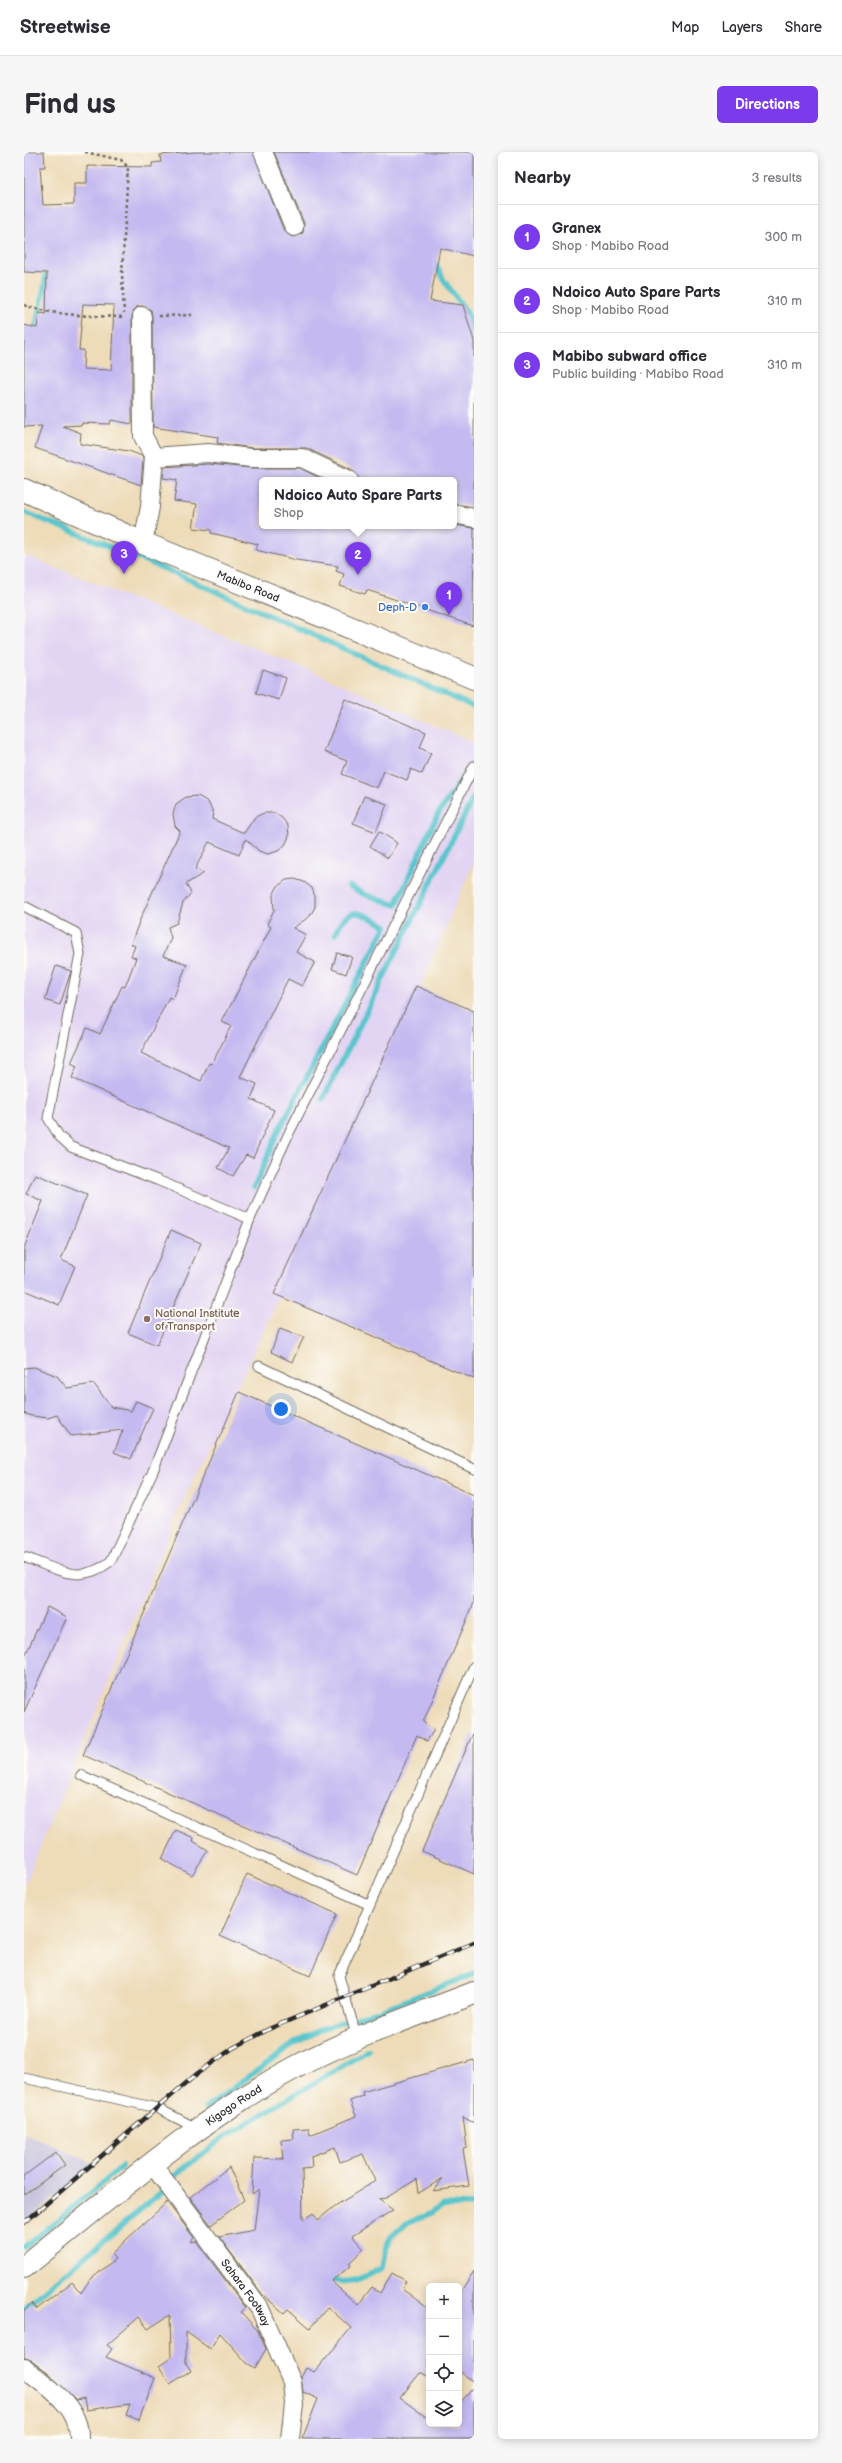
<!DOCTYPE html>
<html lang="en">
<head>
<meta charset="utf-8">
<style>
	body { margin:0; font-family:"Balsamiq Sans",sans-serif; background:#f7f7f7; color:#2b2b33 }
	.controls { position:absolute; right:12px; bottom:12px; display:grid; overflow:hidden; border-radius:6px; box-shadow:0 2px 10px #0003 }
	.controls button { width:36px; height:36px; display:grid; place-items:center; padding:0; border:0; border-bottom:1px solid #e1e1e2; background:#fff; color:#2b2b33; font:20px sans-serif }
	.you { position:absolute; left:257px; top:1257px; width:14px; height:14px; margin:-10px; border:3px solid #fff; border-radius:50%; background:#1a73e8; box-shadow:0 0 0 6px #1a73e833 }
	.badge { display:grid; place-items:center; width:26px; height:26px; border-radius:50%; background:#7c3aed; color:#fff; font-size:13px; font-weight:700 }
	.pin { position:absolute; translate:-50% -33px; filter:drop-shadow(0 1px 2px #0008) }
	.pin::after { content:''; position:absolute; top:21px; width:14px; height:12px; background:inherit; clip-path:polygon(0 0,100% 0,50% 100%) }
	.popup { position:absolute; left:235px; top:325px; width:198px; height:52px; box-sizing:border-box; display:grid; place-content:center; border-radius:6px; background:#fff; filter:drop-shadow(0 1px 3px #0005); font-size:13px; white-space:nowrap; color:#7c7c81 }
	.popup b { font-size:15px; color:#2b2b33 }
	.popup::after { content:''; position:absolute; left:50%; top:100%; margin-left:-8px; border:8px solid transparent; border-top-color:#fff }
	.list { margin:0; padding:0; list-style:none }
	h2 { display:flex; justify-content:space-between; align-items:center; height:52px; margin:0; padding:0 16px; font-size:17px }
	h2 small { font-size:13px; font-weight:400; color:#7c7c81 }
	.list li { display:grid; grid-template-columns:26px 1fr auto; gap:12px; align-items:center; box-sizing:border-box; height:64px; padding:0 16px; border-top:1px solid #e1e1e2 }
	.list b { display:block; font-size:15px; white-space:nowrap }
	.list p { margin:0; font-size:13px; white-space:nowrap; color:#7c7c81 }
	.list em { font-size:13px; font-style:normal; color:#7c7c81 }
	.icon { flex:none; width:22px; height:22px; fill:none; stroke:currentColor; stroke-width:2; stroke-linecap:round; stroke-linejoin:round }
	.map { position:relative; flex:none; width:450px; height:2287px; overflow:hidden; border-radius:6px }
	header { display:flex; align-items:center; gap:24px; box-sizing:border-box; height:56px; padding:0 20px; background:#fff; border-bottom:1px solid #e1e1e2 }
	header strong { font-size:19px }
	nav { display:flex; gap:22px; margin-inline-start:auto; font-size:14px }
	.intro { display:flex; align-items:center; justify-content:space-between; box-sizing:border-box; height:96px; padding:0 24px }
	h1 { margin:0; font-size:28px }
	.button { padding:10px 18px; border-radius:6px; background:#7c3aed; color:#fff; font-size:14px; font-weight:700 }
	main { display:flex; gap:24px; padding:0 24px }
	aside { flex:1; background:#fff; border-radius:6px; box-shadow:0 2px 10px #0003 }
	.map>svg:first-child { display:block }
</style>
</head>
<body>
<header>
<strong>Streetwise</strong>
<nav><a>Map</a><a>Layers</a><a>Share</a></nav>
</header>
<div class="intro"><h1>Find us</h1><a class="button">Directions</a></div>
<main>
<div class="map">
<svg width="450" height="2287" viewBox="0 0 450 2287">
	<rect width="100%" height="100%" fill="#fdfcf7"/>
	<filter id="ink" filterUnits="userSpaceOnUse"><feTurbulence type="fractalNoise" baseFrequency=".025" numOctaves="2"/><feDisplacementMap in="SourceGraphic" scale="8" xChannelSelector="R" yChannelSelector="G"/><feConvolveMatrix kernelMatrix="1 2 1 2 8 2 1 2 1" color-interpolation-filters="sRGB"/></filter>
	<filter id="wash" filterUnits="userSpaceOnUse"><feTurbulence type="fractalNoise" baseFrequency=".012" numOctaves="4" result="noise"/><feDisplacementMap in="SourceGraphic" scale="16" xChannelSelector="R" yChannelSelector="G"/><feGaussianBlur stdDeviation="0.9" result="paint"/><feColorMatrix in="noise" values="0 0 0 0 0 0 0 0 0 0 0 0 0 0 0 0 0 1.4 0 .05"/><feComposite in="paint" operator="in"/></filter>
	<g filter="url(#wash)">
		<rect width="100%" height="100%" fill="#eedcb9"/>
		<path fill="#e2d4f3" d="M0,403L299,524L450,591V709L336,975L154,1360L0,1734Z"/>
		<path fill="#c5c0da" d="M0,1981L71,2012L0,2071Z"/>
		<g fill="none" stroke-linecap="round" stroke-linejoin="round">
			<g stroke="#58c5cc" stroke-width="5.5">
				<path d="M411,109C419,136 444,152 450,179"/>
				<path d="M10,182L20,137L23,114"/>
				<path d="M0,360L146,419L450,555"/>
				<path d="M325,734L339,742L372,753L414,662L450,609"/>
				<path d="M299,947L450,644"/>
				<path d="M230,1036L254,980L362,774C337,761 325,750 311,782"/>
				<path d="M182,1956L271,1891L300,1876L357,1858L450,1822"/>
				<path d="M149,2025L200,1985L345,1898"/>
				<path d="M0,2096L98,2015"/>
				<path d="M303,2125C321,2136 341,2125 358,2116L361,2100L368,2084L382,2071L408,2061L418,2053L450,2054"/>
				<path d="M0,2156L142,2036"/>
			</g>
		</g>
		<g id="blocks">
			<g fill="#c4b9f0" fill-rule="evenodd">
				<path d="M0,0H20L21,15H16L19,53L50,52V31H63V14L128,15V11L137,10L136,3L171,0H229L260,79L269,85L279,81L280,71L250,0H450V104L416,96L406,149L439,153L450,189V355L430,352V328H335L329,318L282,296H228L193,291L194,285L129,275L128,164L127,158L118,154L112,155L108,164V272L87,268L86,272L58,271V273L39,274L57,281L56,292L105,299L118,304L119,307L117,333L11,296L18,274L0,275V173L13,176L15,161L22,162L23,121L0,120ZM59,152L90,153L87,218L59,217L60,198H55Z"/>
				<path d="M184,312L227,316H276L300,328H238V374L430,373L450,376L449,474L343,438L341,442L316,434L320,422L312,419L314,414L272,408L232,398L234,392L187,381V378L169,376L173,352L150,349L153,328L139,326L140,315Z"/>
				<path d="M239,518L262,526L255,548L232,541Z"/>
				<path d="M321,547L402,580L396,596L407,601L398,622L387,617L383,628L360,619L353,636L318,622L323,609L300,600Z"/>
				<path d="M174,644L184,650L189,660L188,667L220,681L231,665L240,661H250L258,666L264,674L265,684L261,693L254,699L244,702L235,699L222,687L215,703L185,690L171,717L180,721L162,732L167,741L159,751L153,771L144,775L147,786L139,804L163,812L149,847L145,845L117,901L177,929L185,911L188,912L207,874L198,870L247,775L243,772L250,758L249,743L254,734L262,728L271,727L280,730L288,736L291,745V755L286,764L269,776L282,783L272,800L291,810L278,834L264,827L216,925L233,932L227,947L250,958L229,1006L222,1003L209,1024L194,1016L205,996L48,926L53,914L47,911L63,876L76,882L98,834L101,835L112,806L107,804L111,794L107,792L115,770L156,679L151,674L149,662L152,652L162,645Z"/>
				<path d="M340,644L363,652L352,680L329,671Z"/>
				<path d="M355,679L373,691L364,706L346,694Z"/>
				<path d="M313,801L328,805L322,822L308,817Z"/>
				<path d="M32,814L47,819L36,853L21,848Z"/>
				<path d="M392,834L450,859V1227L250,1142Z"/>
				<path d="M11,1022L63,1043L37,1108L51,1114L35,1153L0,1138V1096L19,1049L2,1042Z"/>
				<path d="M147,1078L177,1091L133,1193L104,1181Z"/>
				<path d="M256,1176L280,1185L268,1210L247,1200Z"/>
				<path d="M10,1215L33,1224L43,1236L70,1232L87,1255L107,1259L112,1249L129,1256L107,1307L90,1300L99,1278L47,1284L33,1263L24,1266L8,1264L0,1261V1216Z"/>
				<path d="M215,1240L450,1343V1451L399,1570L410,1578L403,1589L393,1583L333,1723L59,1603Z"/>
				<path d="M23,1455L43,1465L0,1560V1506Z"/>
				<path d="M450,1579V1722L398,1699Z"/>
				<path d="M152,1678L170,1686L169,1689L184,1698L168,1723L138,1707Z"/>
				<path d="M223,1722L313,1762L286,1824L196,1784Z"/>
				<path d="M450,1908V1971L439,1965L443,1996L439,1997L445,2034L409,2039L419,2026L395,2041L393,2027L362,2046L354,2047L369,2058L328,2084L340,2097L325,2111L327,2114L307,2129L334,2153L348,2135L356,2141L368,2121L382,2129L378,2137L405,2157V2226L396,2221L376,2246L405,2267V2272H435V2252L450,2235V2287H278L294,2247L279,2240L277,2225L282,2216L290,2220L327,2176L304,2155L286,2176L264,2157L260,2161L239,2143L195,2085L230,2078L235,2037L228,2042L230,2006L259,2007L257,1988L270,1987L269,1977L285,1976L286,1983L332,1964L326,1949L339,1944L338,1940ZM311,1995L316,2010L339,2002L351,2029L311,2054L294,2068L289,2061L279,2068L278,2017L288,2016L287,2004Z"/>
				<path d="M32,2000L41,2013L0,2043V2024Z"/>
				<path d="M205,2015L220,2048L187,2073L166,2045Z"/>
				<path d="M143,2050L170,2086L166,2090L172,2089L222,2156L217,2160L234,2179L242,2197L231,2216L223,2211L196,2181L186,2197L162,2180V2211L167,2219L146,2232L135,2214L147,2206L146,2163L124,2177L115,2165L83,2193L88,2197L82,2205L131,2226L115,2268L102,2263L106,2252L62,2258L60,2246L52,2248L25,2222L6,2208L0,2206V2158L8,2151L13,2157L48,2130L57,2141L65,2129L91,2107L87,2102Z"/>
				<path d="M450,2119V2230L435,2219V2142Z"/>
			</g>
		</g>
	</g>
	<g filter="url(#ink)">
		<use href="#blocks" fill-opacity="0" stroke="#6f695d" stroke-width="1"/>
		<g fill="none" stroke-linecap="round" stroke-linejoin="round">
			<g stroke="#6f695d" stroke-width="11">
				<g id="service">
					<path d="M0,754L52,781L56,802L24,966L35,984L47,995L133,1028L226,1067"/>
					<path d="M235,1214L450,1317"/>
					<path d="M0,1405C34,1417 55,1434 87,1409L129,1319L226,1067L265,981L450,614"/>
					<path d="M57,1623L346,1753"/>
					<path d="M333,1886L315,1824L450,1514"/>
					<path d="M0,1926L133,1956L174,1977"/>
				</g>
			</g>
			<g stroke="#6f695d" stroke-width="20">
				<g id="minor">
					<path d="M239,0L270,75"/>
					<path d="M118,164L119,284L130,305L126,355L119,391"/>
					<path d="M130,305L184,301L227,306H278L325,328"/>
					<path d="M430,362L450,366"/>
					<path id="s1" d="M129,2013L236,2157L268,2230L270,2252L266,2287"/>
					<path d="M0,2216C22,2233 57,2255 55,2287"/>
				</g>
			</g>
			<g stroke="#6f695d" stroke-width="24">
				<g id="secondary">
					<path id="s2" d="M0,338L119,391L450,526"/>
					<path id="s3" d="M0,2115C86,2046 175,1967 272,1915C328,1885 391,1864 450,1841"/>
				</g>
			</g>
			<g stroke="#6f695d" stroke-width="2.5" stroke-dasharray="3 3" stroke-linecap="butt">
				<path d="M61,0L97,8L104,15L98,122L100,161"/>
				<path d="M0,153C31,164 68,164 100,165"/>
				<path d="M135,164L171,163"/>
			</g>
			<use href="#service" stroke="#fff" stroke-width="9"/>
			<use href="#minor" stroke="#fff" stroke-width="18"/>
			<use href="#secondary" stroke="#fff" stroke-width="22"/>
			<g stroke="#2b2b2b" stroke-width="4.5">
				<path id="rail" d="M0,2071L133,1956L174,1921L209,1896L247,1876L450,1791"/>
			</g>
			<use href="#rail" stroke="#fdfcf7" stroke-width="3" stroke-dasharray="9" stroke-linecap="butt"/>
		</g>
	</g>
	<circle fill="#3f7fe0" stroke="#fdfcf7" stroke-width="1.5" cx="401" cy="455" r="4"/>
	<circle fill="#8d6e63" stroke="#fdfcf7" stroke-width="1.5" cx="123" cy="1167" r="4"/>
	<g text-anchor="middle" stroke-width="4" stroke-linejoin="round" paint-order="stroke">
		<g font-size="11" fill="#2b2b2b" stroke="#fdfcf7">
			<text dy="4" stroke="none"><textPath href="#s2" startOffset="244">Mabibo Road</textPath></text>
			<text dy="4" stroke="none"><textPath href="#s3" startOffset="265">Kigogo Road</textPath></text>
			<text dy="4" stroke="none"><textPath href="#s1" startOffset="158">Sahara Footway</textPath></text>
		</g>
		<g font-size="11" fill="#366cbe" stroke="#fdfcf7" text-anchor="end">
			<text x="393" y="459">Deph-D</text>
		</g>
		<g font-size="11" fill="#785e54" stroke="#fdfcf7" text-anchor="start">
			<text x="131" y="1165">National Institute<tspan x="131" dy="13">of Transport</tspan></text>
		</g>
	</g>
</svg>
<div class="controls">
<button>+</button>
<button>−</button>
<button><svg class="icon" aria-label="locate" viewBox="0 0 24 24"><circle cx="12" cy="12" r="6"/><path d="M12 2v4M12 18v4M2 12h4M18 12h4"/></svg></button>
<button><svg class="icon" aria-label="layers" viewBox="0 0 24 24"><path d="M12 4l9 5-9 5-9-5zM3 14l9 5 9-5"/></svg></button>
</div>
<div class="you"></div>
<div class="pin badge" style="left:425px;top:463px">1</div>
<div class="pin badge" style="left:334px;top:423px">2</div>
<div class="popup"><b>Ndoico Auto Spare Parts</b>Shop</div>
<div class="pin badge" style="left:100px;top:422px">3</div>
</div>
<aside>
<h2>Nearby<small>3 results</small></h2>
<ul class="list">
<li><span class="badge">1</span><div><b>Granex</b><p>Shop · Mabibo Road</p></div><em>300 m</em></li>
<li><span class="badge">2</span><div><b>Ndoico Auto Spare Parts</b><p>Shop · Mabibo Road</p></div><em>310 m</em></li>
<li><span class="badge">3</span><div><b>Mabibo subward office</b><p>Public building · Mabibo Road</p></div><em>310 m</em></li>
</ul>
</aside>
</main>
</body>
</html>
